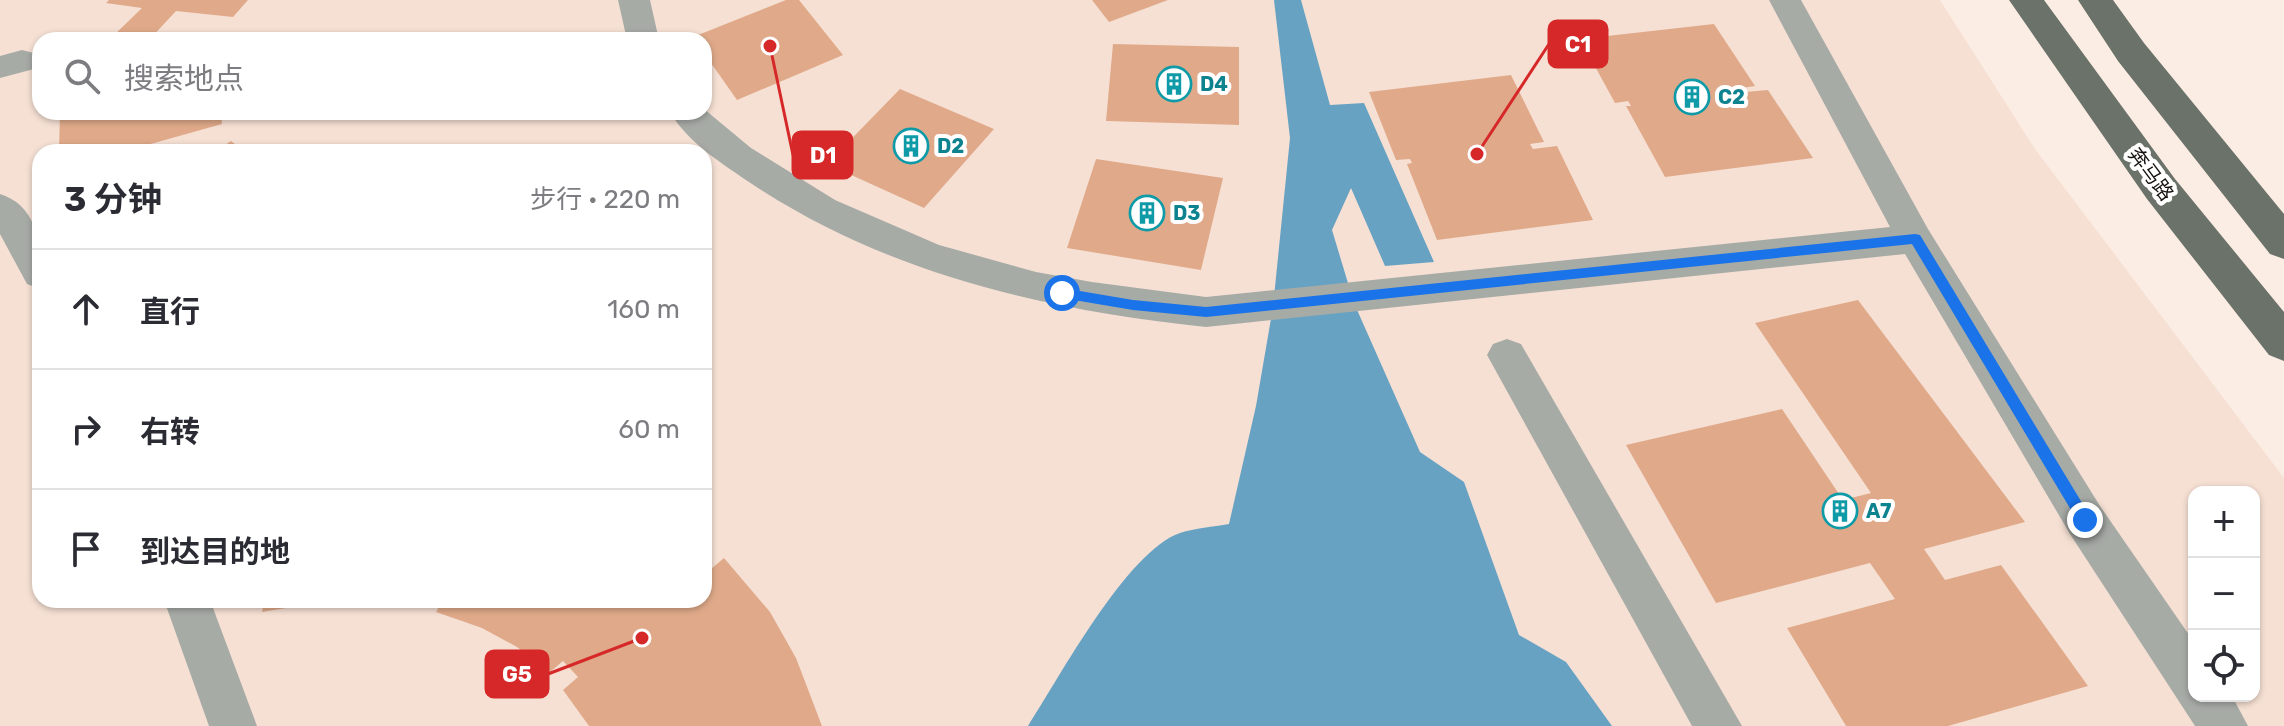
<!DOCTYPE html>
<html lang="zh">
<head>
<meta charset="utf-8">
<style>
	body { margin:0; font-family:Rubik,"Noto Sans SC",sans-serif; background:#f7f7f7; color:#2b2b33 }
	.controls { position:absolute; right:24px; bottom:24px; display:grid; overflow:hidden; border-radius:16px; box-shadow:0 2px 6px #0004 }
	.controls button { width:72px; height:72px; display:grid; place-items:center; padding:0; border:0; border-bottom:2px solid #e1e1e2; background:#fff; color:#2b2b33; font:40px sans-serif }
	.stop { position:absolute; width:24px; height:24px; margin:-18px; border:6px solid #1a73e8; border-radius:50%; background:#fff }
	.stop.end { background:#1a73e8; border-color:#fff; box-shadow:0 2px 8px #0008 }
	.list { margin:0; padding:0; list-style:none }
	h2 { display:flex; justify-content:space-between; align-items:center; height:104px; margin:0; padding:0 32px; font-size:34px }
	h2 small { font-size:26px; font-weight:400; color:#7c7c81 }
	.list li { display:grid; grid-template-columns:52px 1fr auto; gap:24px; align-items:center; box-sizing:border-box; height:120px; padding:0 32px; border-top:2px solid #e1e1e2 }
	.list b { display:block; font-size:30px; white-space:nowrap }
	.list em { font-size:26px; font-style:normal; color:#7c7c81 }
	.icon { flex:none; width:44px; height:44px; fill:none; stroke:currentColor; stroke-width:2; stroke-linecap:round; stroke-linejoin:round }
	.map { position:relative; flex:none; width:2284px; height:726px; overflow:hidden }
	.search { position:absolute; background:#fff; box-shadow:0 2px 6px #0004; left:32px; top:32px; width:680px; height:88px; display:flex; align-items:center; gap:20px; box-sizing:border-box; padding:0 28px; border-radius:24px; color:#7c7c81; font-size:30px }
	.panel { position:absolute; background:#fff; box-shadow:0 2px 6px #0004; left:32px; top:144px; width:680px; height:464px; border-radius:24px }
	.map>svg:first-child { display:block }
</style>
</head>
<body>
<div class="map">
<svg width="2284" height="726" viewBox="0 0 2284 726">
	<rect width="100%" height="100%" fill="#fbede4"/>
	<path fill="#f6e0d4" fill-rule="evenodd" d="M0,0H1940L2035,149L2284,478V726H0ZM40,40H704V112H40ZM40,152H704V600H40ZM2194,492H2254V696H2194Z"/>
	<path fill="#67a2c3" d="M1274,0H1301L1330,105L1364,103L1434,262L1385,266L1351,188L1332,230L1354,303L1420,452L1464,482L1519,635L1566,662L1612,726H1028C1059,678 1127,551 1180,533C1195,528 1213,527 1229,524L1256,406L1273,307L1290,138Z"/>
	<g fill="#e0aa8a">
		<path d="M109,0H248L233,17L176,11L149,40H109L142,8L106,3Z"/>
		<path d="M786,0H799L843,55L737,100L704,53V40L693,37Z"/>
		<path d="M1092,0H1168L1109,22Z"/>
		<path d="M1714,24L1755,86L1742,88L1745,92L1768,90L1813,158L1665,177L1626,106H1631L1628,101L1615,103L1580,39Z"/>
		<path d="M1113,44L1239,47V125L1106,121Z"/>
		<path d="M1511,75L1544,142L1530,144L1533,149L1557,146L1593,220L1437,240L1407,164L1412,163L1410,159L1396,160L1369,92Z"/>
		<path d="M900,89L994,129L924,208L827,164Z"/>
		<path d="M60,112H221L222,124L122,152H59Z"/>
		<path d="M231,141L245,152H214Z"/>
		<path d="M1096,159L1223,178L1201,270L1067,248Z"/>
		<path d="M1858,300L2025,522L1924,549L1945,580L2001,565L2088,686L1948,726H1846L1787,628L1895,599L1870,563L1716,603L1626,445L1782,409L1843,500L1871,493L1755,323Z"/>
		<path d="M724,558L770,612L796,658L822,726H589L563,690L578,677L563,661L549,673L517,647L482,628L436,612L443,600H704V562L711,569Z"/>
		<path d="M264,600H346V603L310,604L262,612Z"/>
		<path d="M361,600H411L407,606Z"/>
	</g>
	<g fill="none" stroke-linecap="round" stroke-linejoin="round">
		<g fill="#a7aba6" fill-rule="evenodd">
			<path d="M618,0H650L659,40H627Z"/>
			<path d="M1769,0H1801L1928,229L2100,506L2194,642V696H2232L2248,726H2195L2070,534L1905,254L1206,327C1045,310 888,274 752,184C723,164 688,143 670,112H704V109L751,148L835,200L939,245L1036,272L1092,282L1206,297L1890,227Z"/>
			<path d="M22,50L34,53L39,61L34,69L0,78V56Z"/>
			<path d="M0,194C43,208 40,253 40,289L27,284L0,234Z"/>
			<path d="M1507,339L1521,344L1742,726H1692L1487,355L1493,344Z"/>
			<path d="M164,600H210L257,726H209Z"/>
		</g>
		<g fill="#6b7269" fill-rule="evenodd">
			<path d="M2009,0H2044L2175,179L2284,312V361L2269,355L2147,199Z"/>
			<path d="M2078,0H2113L2144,43L2284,214V259L2270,254L2118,61Z"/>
		</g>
	</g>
	<path fill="#1a73e8" d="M1915,234L1920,235L2090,516V525H2080L1912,244L1206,317L1133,310L1062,298L1056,293L1062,288L1133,300L1206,307Z"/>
	<defs>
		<g id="building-ring" transform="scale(1.8)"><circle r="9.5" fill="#fff" stroke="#0f9aa8" stroke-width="1.5"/><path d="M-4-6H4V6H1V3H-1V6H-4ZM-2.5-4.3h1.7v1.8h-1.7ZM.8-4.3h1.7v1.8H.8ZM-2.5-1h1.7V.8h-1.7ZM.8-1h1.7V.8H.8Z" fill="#0f9aa8"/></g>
	</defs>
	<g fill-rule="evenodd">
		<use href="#building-ring" x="1174" y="84"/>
		<use href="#building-ring" x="1692" y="97"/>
		<use href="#building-ring" x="911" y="146"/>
		<use href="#building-ring" x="1147" y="213"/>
		<use href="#building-ring" x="1840" y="511"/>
	</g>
	<g text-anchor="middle" stroke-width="8" stroke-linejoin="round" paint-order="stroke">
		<g font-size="20" font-weight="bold" fill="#0d838f" stroke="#fff" text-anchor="start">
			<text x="1200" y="91">D4</text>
			<text x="1718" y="104">C2</text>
			<text x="937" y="153">D2</text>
			<text x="1173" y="220">D3</text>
			<text x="1866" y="518">A7</text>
		</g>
		<g font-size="20" fill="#16110f" stroke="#fff">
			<text transform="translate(2151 174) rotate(53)" y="7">奔马路</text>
		</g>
	</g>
	<path fill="none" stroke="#d62828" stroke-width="3" d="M1477 154L1549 44M770 46L793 155M642 638L548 674"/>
	<g fill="#d62828" stroke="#fff" stroke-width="3">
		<circle cx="1477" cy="154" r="8"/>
		<circle cx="770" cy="46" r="8"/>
		<circle cx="642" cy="638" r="8"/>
	</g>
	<g fill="#d62828" stroke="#d62828" stroke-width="3">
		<rect x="1549" y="21" width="58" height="46" rx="8"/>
		<rect x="793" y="132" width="59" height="46" rx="8"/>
		<rect x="486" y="651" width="62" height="46" rx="8"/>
	</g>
	<g font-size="22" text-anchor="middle" font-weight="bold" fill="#fff">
		<text x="1578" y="52">C1</text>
		<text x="823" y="163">D1</text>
		<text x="517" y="682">G5</text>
	</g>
</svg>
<div class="controls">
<button>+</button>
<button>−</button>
<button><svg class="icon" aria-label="locate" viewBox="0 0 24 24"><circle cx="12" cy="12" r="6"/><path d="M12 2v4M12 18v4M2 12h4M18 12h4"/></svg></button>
</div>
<div class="stop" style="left:1062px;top:293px"></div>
<div class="stop end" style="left:2085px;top:520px"></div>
<div class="search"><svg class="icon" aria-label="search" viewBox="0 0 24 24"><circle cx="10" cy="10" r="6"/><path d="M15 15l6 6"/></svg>搜索地点</div>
<section class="panel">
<h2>3 分钟<small>步行 · 220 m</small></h2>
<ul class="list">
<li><svg class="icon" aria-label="ahead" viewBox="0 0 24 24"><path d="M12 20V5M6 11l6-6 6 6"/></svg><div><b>直行</b></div><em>160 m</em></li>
<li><svg class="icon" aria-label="right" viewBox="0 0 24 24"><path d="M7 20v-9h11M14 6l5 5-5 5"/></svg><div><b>右转</b></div><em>60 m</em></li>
<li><svg class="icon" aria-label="arrive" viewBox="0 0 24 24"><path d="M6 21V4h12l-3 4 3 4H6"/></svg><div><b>到达目的地</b></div></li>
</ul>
</section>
</div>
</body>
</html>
